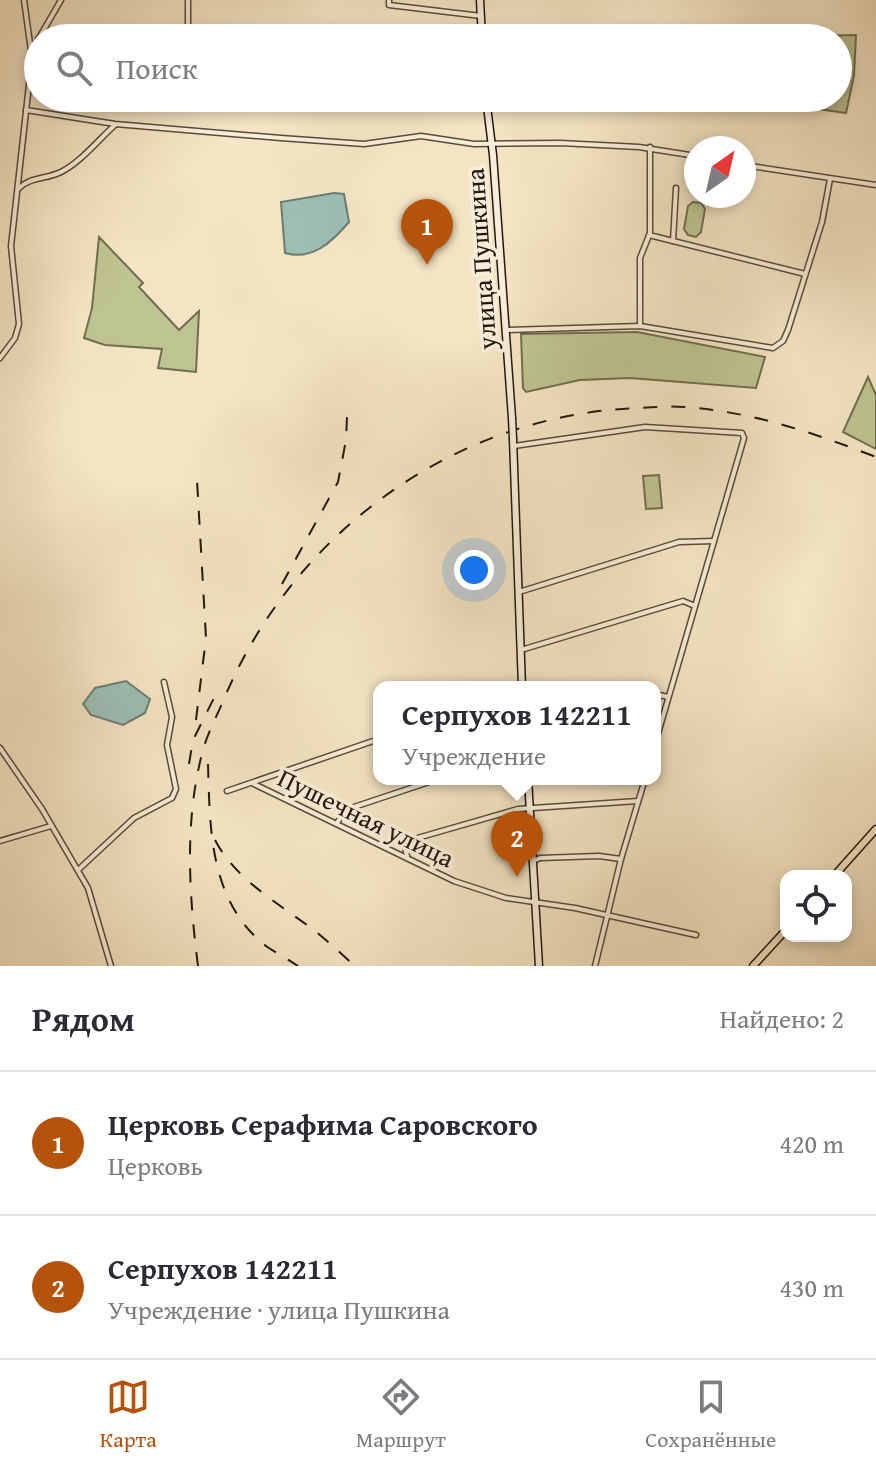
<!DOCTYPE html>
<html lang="ru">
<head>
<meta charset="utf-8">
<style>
	body { margin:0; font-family:"Gentium Book Plus",serif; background:#f7f7f7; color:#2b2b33 }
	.controls { position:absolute; right:24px; bottom:24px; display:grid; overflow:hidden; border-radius:16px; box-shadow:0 4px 12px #0003 }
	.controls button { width:72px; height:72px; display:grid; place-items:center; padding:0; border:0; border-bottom:2px solid #e1e1e2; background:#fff; color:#2b2b33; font:40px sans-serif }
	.compass { position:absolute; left:684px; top:136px; width:72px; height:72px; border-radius:50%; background:#fff; box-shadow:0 4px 12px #0003; rotate:34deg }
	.you { position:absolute; left:474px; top:570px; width:28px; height:28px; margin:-20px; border:6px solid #fff; border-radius:50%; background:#1a73e8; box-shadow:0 0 0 12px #1a73e833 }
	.badge { display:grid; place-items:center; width:52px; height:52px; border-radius:50%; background:#b45309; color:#fff; font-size:26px; font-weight:700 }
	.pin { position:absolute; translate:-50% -66px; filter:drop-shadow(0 2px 4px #0008) }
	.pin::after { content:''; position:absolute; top:42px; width:28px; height:24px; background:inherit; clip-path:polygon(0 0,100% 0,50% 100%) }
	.popup { position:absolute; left:373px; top:681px; width:288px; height:104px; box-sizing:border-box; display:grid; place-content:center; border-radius:16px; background:#fff; filter:drop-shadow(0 2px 6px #0005); font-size:26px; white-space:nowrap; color:#7c7c81 }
	.popup b { font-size:30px; color:#2b2b33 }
	.popup::after { content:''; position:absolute; left:50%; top:100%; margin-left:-16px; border:16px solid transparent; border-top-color:#fff }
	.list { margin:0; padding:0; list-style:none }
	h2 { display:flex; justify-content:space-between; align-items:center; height:104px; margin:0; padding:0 32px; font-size:34px }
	h2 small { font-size:26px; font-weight:400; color:#7c7c81 }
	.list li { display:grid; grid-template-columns:52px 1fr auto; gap:24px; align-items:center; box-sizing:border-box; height:144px; padding:0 32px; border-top:2px solid #e1e1e2 }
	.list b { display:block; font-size:30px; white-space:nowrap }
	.list p { margin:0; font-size:26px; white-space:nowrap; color:#7c7c81 }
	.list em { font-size:26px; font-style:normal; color:#7c7c81 }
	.icon { flex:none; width:44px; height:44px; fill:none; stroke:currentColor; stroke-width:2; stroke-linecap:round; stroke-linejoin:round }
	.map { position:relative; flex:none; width:876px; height:966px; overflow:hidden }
	.search { position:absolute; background:#fff; box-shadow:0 4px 12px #0003; left:24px; right:24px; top:24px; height:88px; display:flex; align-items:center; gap:20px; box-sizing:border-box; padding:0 28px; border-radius:44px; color:#7c7c81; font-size:30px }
	.sheet { height:392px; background:#fff }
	nav { display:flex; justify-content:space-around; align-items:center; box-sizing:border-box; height:112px; border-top:2px solid #e1e1e2; background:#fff; font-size:22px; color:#7c7c81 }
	nav a { display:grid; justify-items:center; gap:4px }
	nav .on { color:#b45309 }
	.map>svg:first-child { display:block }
</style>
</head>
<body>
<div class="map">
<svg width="876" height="966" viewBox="0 0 876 966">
	<rect width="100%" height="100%" fill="#f4e4c3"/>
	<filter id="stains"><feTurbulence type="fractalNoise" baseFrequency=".0025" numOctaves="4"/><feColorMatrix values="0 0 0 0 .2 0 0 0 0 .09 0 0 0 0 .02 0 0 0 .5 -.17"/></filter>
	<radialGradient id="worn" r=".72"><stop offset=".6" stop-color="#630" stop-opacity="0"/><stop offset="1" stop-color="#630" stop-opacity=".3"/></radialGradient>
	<g fill="#bec492" stroke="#706e50" stroke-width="2">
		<path d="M856,35L854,75L846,113L745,98H838V38H710Z"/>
		<path d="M693,202L701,203L705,209L701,232L696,237L688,235L684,229L688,206Z"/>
		<path d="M99,237L143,283L139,287L179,330L199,311L196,372L158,368L162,349L105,345L84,338L92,308Z"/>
		<path d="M637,332L765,357L756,388L630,378L580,380L526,392L523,388L521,334Z"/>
		<path d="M868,377L876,395V449L843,432Z"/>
		<path d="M659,475L662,508L646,509L643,476Z"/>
	</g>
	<g fill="#9cbeb5" stroke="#6c7c72" stroke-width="2">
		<path d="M334,193L344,194L349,222C332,242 312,261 285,253L281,202Z"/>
		<path d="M126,681L150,699L145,713L123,725L91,715L83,704L95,688Z"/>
	</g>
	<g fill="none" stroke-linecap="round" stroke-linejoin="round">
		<g stroke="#574b3a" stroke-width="7">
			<g id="street">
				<path d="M389,0V5L481,16"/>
				<path d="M188,36V0"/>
				<path d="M39,38L61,0"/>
				<path d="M32,56L38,39"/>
				<path d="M26,110L115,124L281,138L364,144L421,136L474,144L560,143L639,147L696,156"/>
				<path d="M744,165L876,185"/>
				<path d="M19,188C30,177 47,179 61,172C81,162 98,140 115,125"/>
				<path d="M649,235L805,274"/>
				<path d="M673,241L676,188"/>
				<path d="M640,326V258L650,233V147"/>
				<path d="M507,330L640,326L773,348L783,341L788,330L822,222L830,179"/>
				<path d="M0,358L15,338L19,324L11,246L32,58L24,0"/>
				<path d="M514,446L645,427L742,433L744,438L655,744"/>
				<path d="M519,592L679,542L714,541"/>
				<path d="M521,650L683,601L695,606"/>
				<path d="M655,694L668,697"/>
				<path d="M0,748L42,809L88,888L111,966"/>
				<path d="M254,784L454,881L506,898L575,908L696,935"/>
				<path d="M227,791L379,739"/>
				<path d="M337,823L345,810L438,779"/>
				<path d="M0,841L51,826"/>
				<path d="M407,856L405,847L414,839L518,809L638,801"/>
				<path d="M533,861L540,858L599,856L621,859"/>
				<path d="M78,870L134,818L172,798L176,789L167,745L172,717L164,682"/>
				<path d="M595,966L621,859L645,779"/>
			</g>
		</g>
		<g stroke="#23180d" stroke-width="9">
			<g id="secondary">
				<path d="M480,0L482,38"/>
				<path d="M486,98L493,155L512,418"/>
				<path d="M513,439L522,687"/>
				<path d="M528,779L539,966"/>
			</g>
		</g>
		<g stroke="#23180d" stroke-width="9">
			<g id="primary">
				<path d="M834,876L876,829"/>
				<path d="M753,966L786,930"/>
			</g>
		</g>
		<use href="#street" stroke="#f8edd8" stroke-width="4"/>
		<use href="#secondary" stroke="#f8edd8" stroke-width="6"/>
		<use href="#primary" stroke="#f4e4c3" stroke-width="6"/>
		<g stroke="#23180d" stroke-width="2" stroke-dasharray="14 14" stroke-linecap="butt">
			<path d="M282,584L338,482L346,440L347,417"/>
			<path d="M196,720L206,638L197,480"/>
			<path d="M189,764L193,740L216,694"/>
			<path d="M208,764C210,829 209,901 266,946C276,953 287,959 298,966"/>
			<path d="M215,840C235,878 273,900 307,925C324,937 339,952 355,966"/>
			<path d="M198,966C189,895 184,820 203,750C208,732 217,716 224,699C294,531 458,413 641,408C655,407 670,406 684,407C754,412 811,432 876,457"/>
		</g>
		<g stroke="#23180d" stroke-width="9" stroke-linecap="butt">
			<path id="secondary-bridge" d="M512,418L513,439"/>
		</g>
		<use href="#secondary-bridge" stroke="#f8edd8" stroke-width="6"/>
	</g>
	<g text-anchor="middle" stroke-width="7" stroke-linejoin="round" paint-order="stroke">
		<g font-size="26" fill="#23180d" stroke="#f8edd8">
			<text transform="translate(481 259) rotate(-94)" y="9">улица Пушкина</text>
			<text transform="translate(366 818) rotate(26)" y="9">Пушечная улица</text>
		</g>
	</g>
	<rect width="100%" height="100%" filter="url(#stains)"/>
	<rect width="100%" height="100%" fill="url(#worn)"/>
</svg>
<div class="controls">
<button><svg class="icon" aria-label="locate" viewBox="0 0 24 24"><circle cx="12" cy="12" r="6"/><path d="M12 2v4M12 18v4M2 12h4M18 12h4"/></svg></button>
</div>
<svg class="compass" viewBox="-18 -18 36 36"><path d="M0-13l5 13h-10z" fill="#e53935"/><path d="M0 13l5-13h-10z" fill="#7c7c81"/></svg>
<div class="you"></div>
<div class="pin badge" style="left:427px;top:265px">1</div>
<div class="pin badge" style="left:517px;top:877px">2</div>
<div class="popup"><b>Серпухов 142211</b>Учреждение</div>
<div class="search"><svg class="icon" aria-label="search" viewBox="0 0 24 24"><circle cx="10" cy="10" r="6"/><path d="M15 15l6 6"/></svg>Поиск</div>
</div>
<section class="sheet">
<h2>Рядом<small>Найдено: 2</small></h2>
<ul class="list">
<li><span class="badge">1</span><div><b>Церковь Серафима Саровского</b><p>Церковь</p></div><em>420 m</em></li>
<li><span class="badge">2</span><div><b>Серпухов 142211</b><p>Учреждение · улица Пушкина</p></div><em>430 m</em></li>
</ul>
</section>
<nav>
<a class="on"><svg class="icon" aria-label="map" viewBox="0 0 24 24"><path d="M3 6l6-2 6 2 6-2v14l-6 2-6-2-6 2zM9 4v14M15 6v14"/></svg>Карта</a>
<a><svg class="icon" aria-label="directions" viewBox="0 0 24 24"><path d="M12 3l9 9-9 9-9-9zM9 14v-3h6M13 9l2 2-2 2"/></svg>Маршрут</a>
<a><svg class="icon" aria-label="saved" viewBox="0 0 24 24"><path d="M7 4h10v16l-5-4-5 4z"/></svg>Сохранённые</a>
</nav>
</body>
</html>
